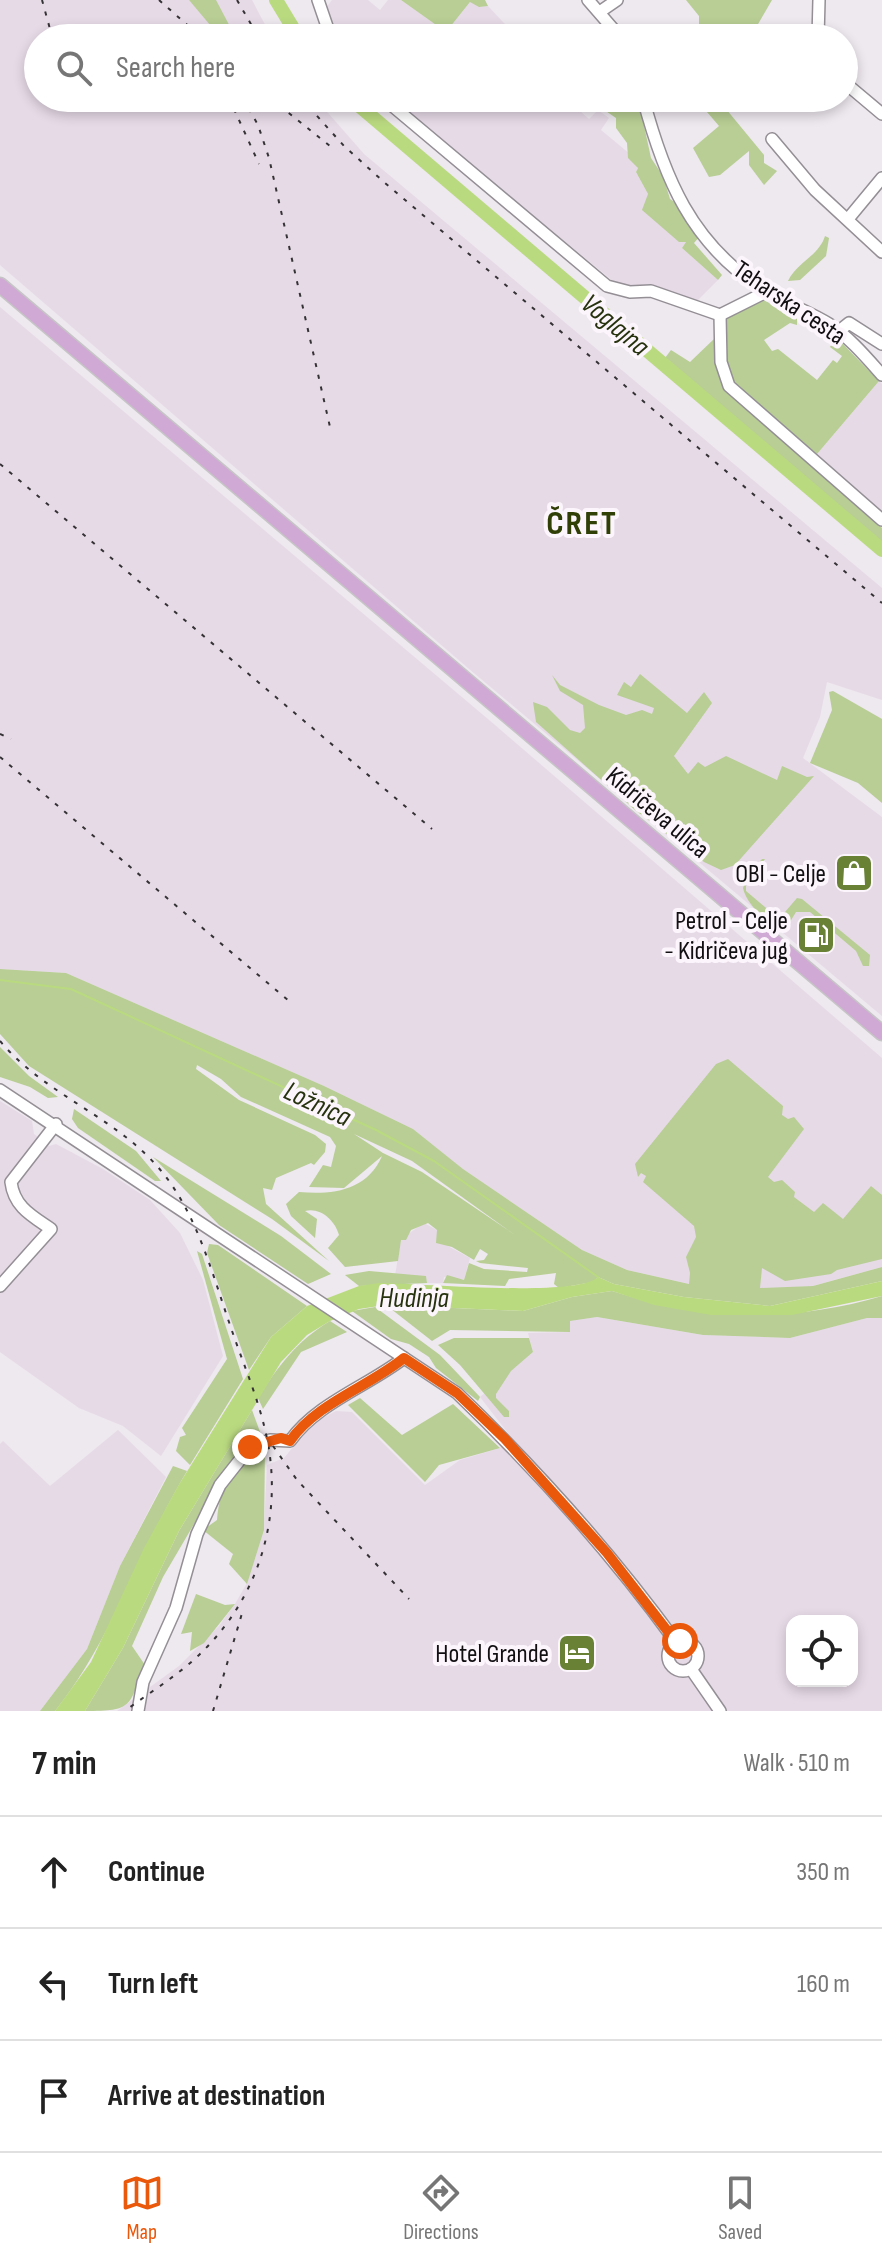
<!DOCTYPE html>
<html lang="en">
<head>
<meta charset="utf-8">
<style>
	body { margin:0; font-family:"Sofia Sans Condensed",sans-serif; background:#f2f2f2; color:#222 }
	.controls { position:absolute; right:24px; bottom:24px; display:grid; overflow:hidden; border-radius:16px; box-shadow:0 4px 12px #0003 }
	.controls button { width:72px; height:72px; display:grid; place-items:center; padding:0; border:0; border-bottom:2px solid #e0e0e0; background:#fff; color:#222; font:40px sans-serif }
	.stop { position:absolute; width:24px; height:24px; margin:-18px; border:6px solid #ea580c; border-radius:50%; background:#fff }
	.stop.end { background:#ea580c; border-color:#fff; box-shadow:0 2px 8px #0008 }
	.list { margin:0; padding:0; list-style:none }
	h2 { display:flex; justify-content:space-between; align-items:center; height:104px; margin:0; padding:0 32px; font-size:34px }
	h2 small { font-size:26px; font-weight:400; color:#767676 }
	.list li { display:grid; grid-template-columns:52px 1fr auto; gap:24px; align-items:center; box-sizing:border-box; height:112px; padding:0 32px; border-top:2px solid #e0e0e0 }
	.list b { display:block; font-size:30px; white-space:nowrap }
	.list em { font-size:26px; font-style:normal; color:#767676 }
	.icon { flex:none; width:44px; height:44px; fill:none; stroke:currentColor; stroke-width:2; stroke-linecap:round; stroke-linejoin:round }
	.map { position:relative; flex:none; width:882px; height:1711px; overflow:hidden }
	.search { position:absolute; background:#fff; box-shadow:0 4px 12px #0003; left:24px; right:24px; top:24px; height:88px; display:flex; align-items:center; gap:20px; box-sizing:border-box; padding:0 28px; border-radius:44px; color:#767676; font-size:30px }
	.sheet { height:440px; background:#fff }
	nav { display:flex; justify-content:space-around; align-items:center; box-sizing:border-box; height:112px; border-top:2px solid #e0e0e0; background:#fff; font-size:22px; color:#767676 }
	nav a { display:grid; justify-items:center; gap:4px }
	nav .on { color:#ea580c }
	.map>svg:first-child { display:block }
</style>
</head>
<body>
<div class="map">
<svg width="882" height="1711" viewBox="0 0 882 1711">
	<rect width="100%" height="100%" fill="#eee8ef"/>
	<g fill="#e6dae7" fill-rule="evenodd">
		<path d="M0,0H189L202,14L216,0H252L272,38H38V98H315L364,154L882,588V700L827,682L820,717L803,758L882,817V1016L468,668L0,265Z"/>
		<path d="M332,0H368L380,10L388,0H401L446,32L471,1L479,7L488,6L518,38H337L326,8Z"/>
		<path d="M391,98H574L571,103L589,119L598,110L609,118L601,130L630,154L638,168L636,172L648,194L647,203L686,242L682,248L718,280L695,303L652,288L619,286Z"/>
		<path d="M0,307L495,725L882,1058V1267L813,1286L760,1289L689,1284L627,1270L582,1250L463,1169L413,1129L324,1086L66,973L0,969Z"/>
		<path d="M879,381L882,384V528L811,461Z"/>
		<path d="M0,1101L32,1121L34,1134L49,1146L56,1144L103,1169L150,1200L180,1233L203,1280L223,1356L161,1456L123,1426L79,1408L0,1352Z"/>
		<path d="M424,1223L437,1230L444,1244L470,1258L464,1280L444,1277L443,1283H427L426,1276H395L401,1239Z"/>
		<path d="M597,1317L703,1335L790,1338L867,1318H882V1711H117L179,1666L219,1626L235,1604L247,1583L264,1530L267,1465L284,1458L313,1423L336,1411L352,1412L425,1485L460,1460L500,1448L511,1437L480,1397L533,1352L528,1333L569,1332L570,1321ZM792,1621H852V1681H792Z"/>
		<path d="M118,1430L166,1477L120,1566L87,1649L40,1711H0V1444L3,1441L50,1486Z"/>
	</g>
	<g fill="#b8ce94" fill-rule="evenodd">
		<path d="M189,0H216L236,38H221Z"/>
		<path d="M401,0H485L488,6L479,7L470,2L446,32Z"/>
		<path d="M686,0H772L750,38H716L699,25V16Z"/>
		<path d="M598,98H638L651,158L663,176L670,199L676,203L700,236L694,243L722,275L718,280L682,248L686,242H679L642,210L648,194L636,172L638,168L628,158L627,143L616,128V118L597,105Z"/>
		<path d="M695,98H717L764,155V163L777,171L764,185L749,165V151L720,175L709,177L693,148L719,126Z"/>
		<path d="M825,236L829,238L826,256L800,280L788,281C797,262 819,256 825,236Z"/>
		<path d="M762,298L787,316H797V325L790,323L764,340L772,351L778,349L817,380L833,360L837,363L842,356L830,347L836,337L879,381L817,454L732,383L724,360L727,318L732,312Z"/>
		<path d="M714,339L716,364L726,391L835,482L838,490L882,528V544L665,358L671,350L690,362Z"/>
		<path d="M640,674L687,713L704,692L712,703L674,756L688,774L698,762L705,767L726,756L777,780L782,766L807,777L814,776L735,865L721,870L704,862L635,810L536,722L533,702L547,707L570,730L580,733L585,728L583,705L560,691L552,675L560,685L599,705L626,715L642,710L652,714L654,708L617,695L624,682L631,687Z"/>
		<path d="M833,691L882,719V803L858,783L810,763L832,710L829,692Z"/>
		<path d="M762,859H765L746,883V891L779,919L797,898L802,899L870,955L869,966H863L856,951L810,912H796L785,930L780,931C767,922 746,904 743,888L748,874Z"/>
		<path d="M0,969L66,973L324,1086L413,1129L463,1169L582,1250L627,1270L689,1284L690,1273L686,1257L696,1237L694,1226L643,1182L646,1176L641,1173L638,1177L635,1164L716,1064L728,1059L783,1106L782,1115L788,1119L794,1117L804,1129L768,1177L774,1182L782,1180L795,1192L794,1197L814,1212L823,1203L843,1219L871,1186L882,1195V1259L837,1270L831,1274L785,1281L762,1268L760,1288L813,1286L882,1267V1281L770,1306L684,1297L614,1284L598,1277L593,1282L559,1288L554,1284L556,1273L509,1279L505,1286L443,1283L447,1275L464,1280L469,1263L484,1269L527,1272L528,1268L480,1263L476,1261L484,1260L488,1254L480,1249L474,1260L452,1247L436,1243L437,1230L428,1223L411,1230L406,1240H401L398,1261L345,1267L328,1248L339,1235C335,1220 320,1207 305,1211L317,1219L315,1238L291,1216L286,1204L299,1192C332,1195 367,1191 382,1156L344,1188L309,1187L323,1165L331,1167L336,1146L330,1137L241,1097L221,1079L197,1065L196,1069L239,1100L315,1135L326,1144L325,1152L314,1165L311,1163L276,1178L272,1190L263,1188L266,1204L329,1261L272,1219L29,1066L0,1034ZM354,1134L412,1161L515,1235L422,1172L383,1153Z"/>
		<path d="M0,1047L29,1076L58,1097L48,1098L30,1087L0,1077Z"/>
		<path d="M74,1109L136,1151L161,1181H155L78,1128L72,1119Z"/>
		<path d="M153,1157L281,1236L331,1274L308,1284L219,1225Z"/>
		<path d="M209,1244L218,1245L307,1306L271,1337L249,1370L207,1253Z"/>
		<path d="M197,1251L202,1254L243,1379L190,1465L176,1451L180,1437L186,1435L182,1428L227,1359Z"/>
		<path d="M369,1271L426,1276L427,1283L359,1286L345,1275Z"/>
		<path d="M612,1291C703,1320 791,1323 882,1296V1318H867L790,1338L703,1335L597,1317L570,1321V1332L450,1330L432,1341L386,1305L523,1311L572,1297Z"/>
		<path d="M375,1307L440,1355L480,1397L478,1401L436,1368L429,1357L409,1344L391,1339L352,1311Z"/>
		<path d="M330,1321L347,1332L301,1352L263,1409L258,1398C279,1365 297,1341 330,1321Z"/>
		<path d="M454,1338H529L533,1352L511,1371L496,1394V1398L509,1411V1417H504L460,1365L438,1345Z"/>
		<path d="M360,1398L402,1435L453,1404L500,1448L439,1465L425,1482L348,1405Z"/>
		<path d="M252,1410L263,1440L238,1449L163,1577L132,1646L145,1665C128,1707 134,1711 85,1711L123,1648L179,1531Z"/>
		<path d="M265,1447L264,1530L247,1584L229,1564L233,1554L203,1530L217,1520C220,1483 232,1476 256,1448Z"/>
		<path d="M173,1466L187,1471C140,1549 112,1640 55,1711H40L87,1649L120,1566Z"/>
		<path d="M196,1594L225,1605L235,1604L204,1643L190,1651L192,1632L181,1634Z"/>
	</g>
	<path fill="#bada80" d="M598,1277L614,1284L684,1297L770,1306L882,1281V1296L792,1315H711L654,1305L612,1291L572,1297L523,1311L386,1305L359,1309L330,1321L307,1335L281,1362L179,1531L123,1648L85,1711H55L91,1662L144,1548L178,1486L271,1337L307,1306L359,1286L379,1283C418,1283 577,1298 598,1277Z"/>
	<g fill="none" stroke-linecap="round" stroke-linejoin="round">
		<path stroke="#bada80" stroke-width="2" d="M0,980L71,989L376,1130L434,1161L598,1277"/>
		<g stroke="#bada80" stroke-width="14">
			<path d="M276,0L299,38"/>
			<path d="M350,98L882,550"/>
		</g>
		<g stroke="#948f95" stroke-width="14">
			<g id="minor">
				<path d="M318,0L331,38"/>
				<path d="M588,0L621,38"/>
				<path d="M601,11L617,0"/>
				<path d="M818,38L819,0"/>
				<path d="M844,82L882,114"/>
				<path d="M383,98L607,286L630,292L651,291L720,315L721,362L729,386L882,520"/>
				<path d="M643,98C664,177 691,244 764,290C784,303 808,311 829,324C849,337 866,357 882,375"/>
				<path d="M772,139L815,190L882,252"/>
				<path d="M848,219L882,178"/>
				<path d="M720,315L766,292"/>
				<path d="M839,331L849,323L882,344"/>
				<path d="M0,1090L457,1393C537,1470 611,1553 676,1642"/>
				<path d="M0,1286L51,1229C32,1216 14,1207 11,1182L56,1124"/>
				<circle cx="683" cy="1656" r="15"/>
				<path d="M691,1669L720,1711"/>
				<path d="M138,1711L143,1682L176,1608L197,1534L220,1485L250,1447L270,1440L290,1441C317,1403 368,1386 404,1358"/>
			</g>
		</g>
		<g stroke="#c6c5c6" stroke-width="17">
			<path id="major" d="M0,285L882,1033"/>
		</g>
		<use href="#minor" stroke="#fff" stroke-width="11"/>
		<use href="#major" stroke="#d0a9d4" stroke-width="14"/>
		<g stroke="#353235" stroke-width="2" stroke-dasharray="4 8" stroke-linecap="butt">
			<path d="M42,0L50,29"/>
			<path d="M159,0L202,38"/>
			<path d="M237,0L259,38"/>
			<path d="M229,98L259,164"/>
			<path d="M243,98L258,125L269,158L330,427"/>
			<path d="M270,98L335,150"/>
			<path d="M301,98L344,146L385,183L882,603"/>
			<path d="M0,464L432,829"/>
			<path d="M0,734L11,739"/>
			<path d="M0,757L289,1001"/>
			<path d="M0,1041C44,1094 112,1115 157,1166C196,1210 211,1270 230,1325C242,1361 258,1397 266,1434C284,1514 260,1595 202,1652C179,1675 150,1692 125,1711"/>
			<path d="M273,1446L297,1480L409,1599"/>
			<path d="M213,1711L243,1610"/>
		</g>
	</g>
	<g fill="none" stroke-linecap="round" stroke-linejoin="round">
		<path stroke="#ea580c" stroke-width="10" d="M250,1447L281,1438L290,1441C317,1403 368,1387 404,1358L457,1393L505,1439L607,1553L676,1642L680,1641"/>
	</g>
	<defs>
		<g id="shop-square" transform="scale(2)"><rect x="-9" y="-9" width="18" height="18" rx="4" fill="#688135" stroke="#fcf5fc"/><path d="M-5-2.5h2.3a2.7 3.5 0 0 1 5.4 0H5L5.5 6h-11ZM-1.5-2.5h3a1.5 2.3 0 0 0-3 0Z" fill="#fff"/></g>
		<g id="fuel-square" transform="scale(2)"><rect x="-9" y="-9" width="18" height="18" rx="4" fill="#688135" stroke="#fcf5fc"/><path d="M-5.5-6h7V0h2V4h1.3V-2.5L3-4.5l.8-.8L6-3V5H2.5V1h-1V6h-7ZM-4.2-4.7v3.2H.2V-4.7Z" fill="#fff"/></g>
		<g id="hotel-square" transform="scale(2)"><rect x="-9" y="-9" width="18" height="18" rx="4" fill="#688135" stroke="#fcf5fc"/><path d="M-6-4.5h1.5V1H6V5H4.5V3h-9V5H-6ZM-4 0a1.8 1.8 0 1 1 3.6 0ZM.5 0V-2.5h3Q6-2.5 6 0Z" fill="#fff"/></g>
	</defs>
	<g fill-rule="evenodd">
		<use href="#shop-square" x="854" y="873"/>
		<use href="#fuel-square" x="816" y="935"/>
		<use href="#hotel-square" x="577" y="1653"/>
	</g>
	<g text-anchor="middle" stroke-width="8" stroke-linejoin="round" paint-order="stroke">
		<g font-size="26" fill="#110f11" stroke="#fcf5fc">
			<text transform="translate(790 302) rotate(34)" y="9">Teharska cesta</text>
			<text transform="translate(658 812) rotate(40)" y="9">Kidričeva ulica</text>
		</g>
		<g font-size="26" fill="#110f11" stroke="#fcf5fc" text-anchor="end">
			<text x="826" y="882">OBI - Celje</text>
			<text x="788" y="929">Petrol - Celje<tspan x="788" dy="30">- Kidričeva jug</tspan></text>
			<text x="549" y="1662">Hotel Grande</text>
		</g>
		<g font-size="28" font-style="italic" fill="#27330e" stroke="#fcf5fc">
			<text transform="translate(616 324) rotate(40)" y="10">Voglajna</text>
			<text transform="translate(318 1103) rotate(25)" y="10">Ložnica</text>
			<text x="414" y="1307">Hudinja</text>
		</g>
		<g font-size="34" font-weight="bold" letter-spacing="2" fill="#2f3f06" stroke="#fcf5fc">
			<text x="582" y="534">ČRET</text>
		</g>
	</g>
</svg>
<div class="controls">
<button><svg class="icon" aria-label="locate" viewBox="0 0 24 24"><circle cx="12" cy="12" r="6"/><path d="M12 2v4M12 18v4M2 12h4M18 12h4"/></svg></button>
</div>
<div class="stop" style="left:680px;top:1641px"></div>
<div class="stop end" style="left:250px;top:1447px"></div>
<div class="search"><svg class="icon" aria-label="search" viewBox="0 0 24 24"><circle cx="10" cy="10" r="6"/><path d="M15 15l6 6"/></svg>Search here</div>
</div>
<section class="sheet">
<h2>7 min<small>Walk · 510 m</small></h2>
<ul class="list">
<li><svg class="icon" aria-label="ahead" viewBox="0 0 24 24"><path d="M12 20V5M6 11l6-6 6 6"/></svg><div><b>Continue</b></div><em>350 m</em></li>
<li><svg class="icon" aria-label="left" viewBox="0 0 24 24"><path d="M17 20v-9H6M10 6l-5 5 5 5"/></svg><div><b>Turn left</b></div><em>160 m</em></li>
<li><svg class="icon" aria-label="arrive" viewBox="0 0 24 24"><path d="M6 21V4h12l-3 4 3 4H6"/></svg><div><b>Arrive at destination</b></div></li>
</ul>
</section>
<nav>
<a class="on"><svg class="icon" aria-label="map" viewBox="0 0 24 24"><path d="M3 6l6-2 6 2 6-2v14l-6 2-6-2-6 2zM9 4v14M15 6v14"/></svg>Map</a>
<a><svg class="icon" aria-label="directions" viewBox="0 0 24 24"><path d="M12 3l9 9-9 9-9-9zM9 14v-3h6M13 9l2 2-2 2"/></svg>Directions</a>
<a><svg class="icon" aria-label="saved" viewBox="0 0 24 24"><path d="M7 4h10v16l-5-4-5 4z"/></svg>Saved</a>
</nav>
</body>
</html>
